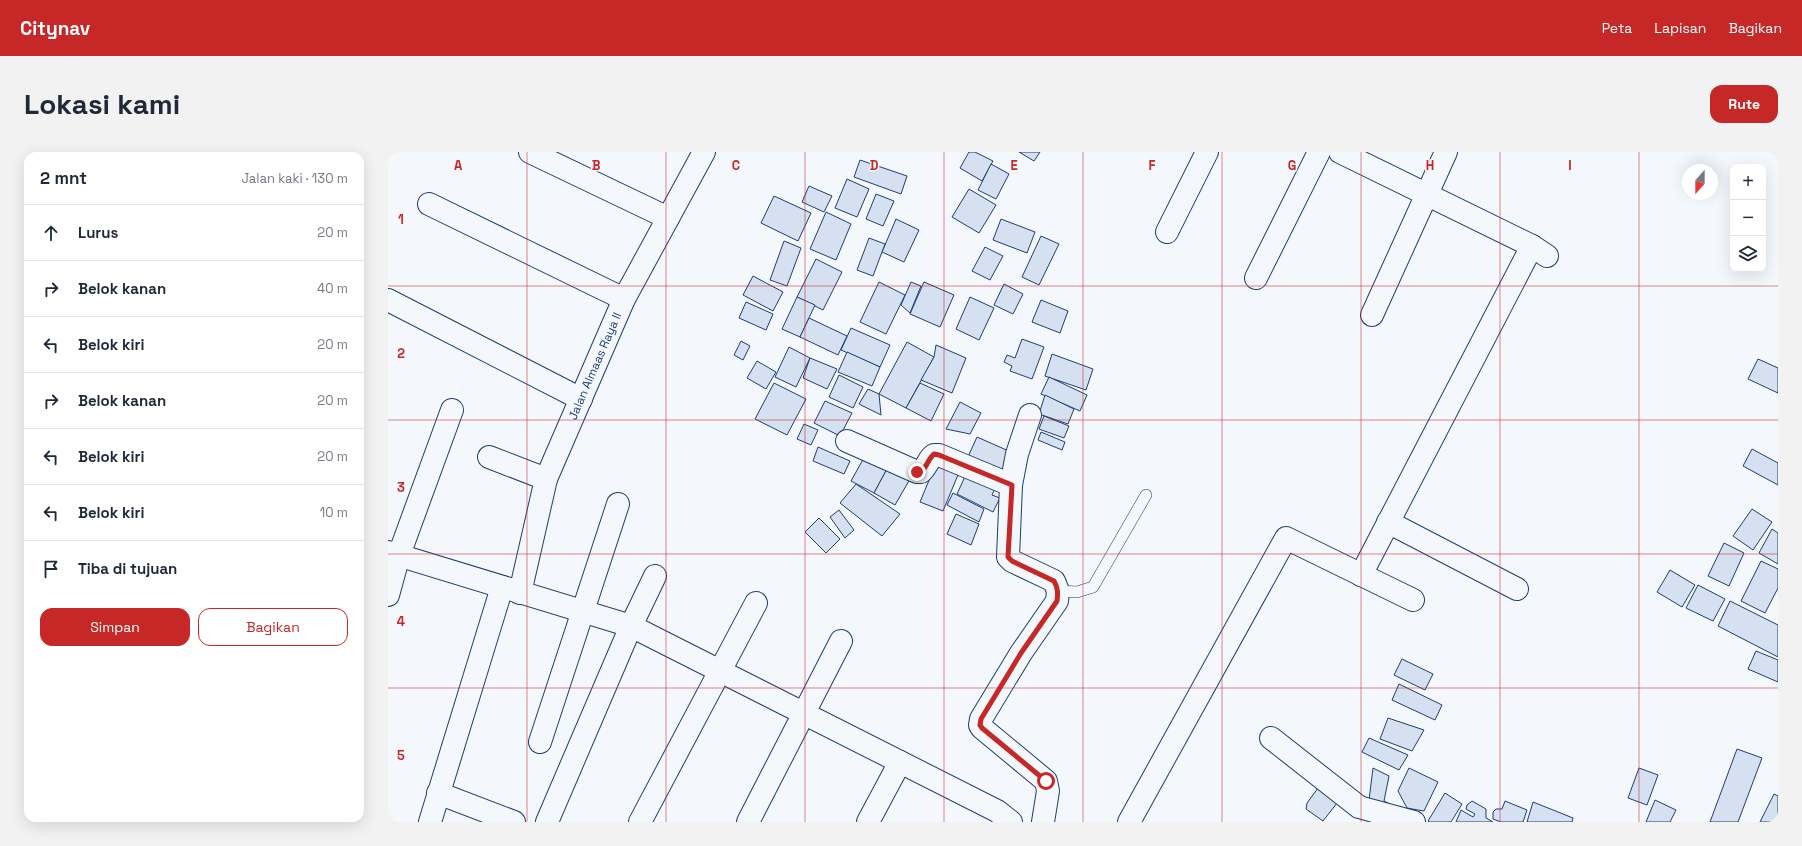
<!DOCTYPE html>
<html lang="id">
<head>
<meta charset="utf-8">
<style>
	body { margin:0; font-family:"Space Grotesk",sans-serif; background:#f2f2f3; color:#1f2937 }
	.controls { position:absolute; right:12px; top:12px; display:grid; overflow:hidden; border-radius:8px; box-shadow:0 4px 16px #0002 }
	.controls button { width:36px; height:36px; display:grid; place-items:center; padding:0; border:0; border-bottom:1px solid #e0e1e3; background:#fff; color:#1f2937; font:20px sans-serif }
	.compass { position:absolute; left:1294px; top:12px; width:36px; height:36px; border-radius:50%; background:#fff; box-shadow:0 4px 16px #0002; rotate:201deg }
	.stop { position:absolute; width:12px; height:12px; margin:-9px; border:3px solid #c62828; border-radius:50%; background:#fff }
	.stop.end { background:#c62828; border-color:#fff; box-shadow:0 1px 4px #0008 }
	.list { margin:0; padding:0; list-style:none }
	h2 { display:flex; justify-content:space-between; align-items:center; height:52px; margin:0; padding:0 16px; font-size:17px }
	h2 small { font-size:13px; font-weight:400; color:#747a83 }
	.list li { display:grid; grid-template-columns:26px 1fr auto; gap:12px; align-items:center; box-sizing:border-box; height:56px; padding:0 16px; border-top:1px solid #e0e1e3 }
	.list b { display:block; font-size:15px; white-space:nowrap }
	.list em { font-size:13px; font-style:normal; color:#747a83 }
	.actions { display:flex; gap:8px; padding:12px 16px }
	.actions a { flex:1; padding:9px 0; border:1px solid #c62828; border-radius:12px; text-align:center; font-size:14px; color:#c62828 }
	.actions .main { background:#c62828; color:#fff }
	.icon { flex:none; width:22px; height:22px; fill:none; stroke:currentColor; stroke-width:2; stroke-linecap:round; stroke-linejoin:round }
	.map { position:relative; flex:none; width:1390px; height:670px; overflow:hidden; border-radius:12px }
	header { display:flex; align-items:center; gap:24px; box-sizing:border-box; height:56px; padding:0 20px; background:#c62828; color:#fff }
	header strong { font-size:19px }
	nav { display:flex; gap:22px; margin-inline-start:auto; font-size:14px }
	.intro { display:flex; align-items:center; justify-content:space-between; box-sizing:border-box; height:96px; padding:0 24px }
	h1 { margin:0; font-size:28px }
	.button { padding:10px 18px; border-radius:12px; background:#c62828; color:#fff; font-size:14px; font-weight:700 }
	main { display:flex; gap:24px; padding:0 24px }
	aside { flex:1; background:#fff; border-radius:12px; box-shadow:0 4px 16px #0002 }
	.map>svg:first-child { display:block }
</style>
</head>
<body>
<header>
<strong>Citynav</strong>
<nav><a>Peta</a><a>Lapisan</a><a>Bagikan</a></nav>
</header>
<div class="intro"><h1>Lokasi kami</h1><a class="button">Rute</a></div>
<main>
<aside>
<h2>2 mnt<small>Jalan kaki · 130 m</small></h2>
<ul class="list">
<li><svg class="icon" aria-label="ahead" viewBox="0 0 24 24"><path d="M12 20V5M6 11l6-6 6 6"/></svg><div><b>Lurus</b></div><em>20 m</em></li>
<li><svg class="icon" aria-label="right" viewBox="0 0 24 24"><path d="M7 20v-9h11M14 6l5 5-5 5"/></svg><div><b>Belok kanan</b></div><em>40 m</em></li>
<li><svg class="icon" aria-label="left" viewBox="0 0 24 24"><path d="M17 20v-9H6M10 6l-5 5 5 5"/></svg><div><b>Belok kiri</b></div><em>20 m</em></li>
<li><svg class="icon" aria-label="right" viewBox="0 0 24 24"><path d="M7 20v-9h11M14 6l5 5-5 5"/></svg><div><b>Belok kanan</b></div><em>20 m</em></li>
<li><svg class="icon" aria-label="left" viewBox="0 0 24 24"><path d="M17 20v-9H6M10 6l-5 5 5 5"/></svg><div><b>Belok kiri</b></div><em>20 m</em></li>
<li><svg class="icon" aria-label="left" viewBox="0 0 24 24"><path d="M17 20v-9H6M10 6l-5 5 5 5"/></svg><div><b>Belok kiri</b></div><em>10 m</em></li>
<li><svg class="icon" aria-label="arrive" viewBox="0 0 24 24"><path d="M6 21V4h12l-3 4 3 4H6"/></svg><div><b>Tiba di tujuan</b></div></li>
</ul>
<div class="actions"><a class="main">Simpan</a><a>Bagikan</a></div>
</aside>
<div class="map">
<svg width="1390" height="670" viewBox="0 0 1390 670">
	<rect width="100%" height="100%" fill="#f4f7fb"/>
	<g fill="#d5e0f0" stroke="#1d3f73">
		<path d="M581,0H587L605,9L594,29L572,16Z"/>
		<path d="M631,0H652L646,9Z"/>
		<path d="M472,8L519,24L513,42L466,25Z"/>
		<path d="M603,12L621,22L608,47L590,38Z"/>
		<path d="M459,27L481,37L469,65L447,56Z"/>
		<path d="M421,34L444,44L436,60L414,50Z"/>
		<path d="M581,37L608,53L591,81L564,65Z"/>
		<path d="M488,42L506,49L495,74L478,67Z"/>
		<path d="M386,44L423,61L410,89L373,71Z"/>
		<path d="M438,60L463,72L448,108L422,97Z"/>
		<path d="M508,67L531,78L516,110L494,100Z"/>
		<path d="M613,67L647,80L639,101L605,88Z"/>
		<path d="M653,84L671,92L651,133L634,125Z"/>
		<path d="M481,86L497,92L485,124L469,118Z"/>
		<path d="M396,89L413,96L399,134L382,128Z"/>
		<path d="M597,95L615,104L602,128L584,119Z"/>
		<path d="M428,107L454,120L435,158L409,145Z"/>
		<path d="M365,124L395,140L385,159L355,143Z"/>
		<path d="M491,130L517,143L498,182L472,170Z"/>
		<path d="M523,130L533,134L522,161L513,153Z"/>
		<path d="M536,130L566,143L552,175L522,162Z"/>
		<path d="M616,132L635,142L625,162L606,153Z"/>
		<path d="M409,145L427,153L412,185L394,177Z"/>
		<path d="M582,145L606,156L591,188L568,177Z"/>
		<path d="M653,148L680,159L672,181L644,170Z"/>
		<path d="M358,150L385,162L378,178L351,166Z"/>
		<path d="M421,166L459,184L450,203L412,185Z"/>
		<path d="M463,176L502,193L492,215L453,198Z"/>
		<path d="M634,187L656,195L644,227L622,219L624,214L616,210L619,203L627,206Z"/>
		<path d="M353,189L362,194L355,208L346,203Z"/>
		<path d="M519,190L546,205L518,256L491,242Z"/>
		<path d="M548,193L578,206L564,241L533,228L546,205Z"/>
		<path d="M401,195L422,206L408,235L387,225Z"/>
		<path d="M459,200L492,215L484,234L450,220Z"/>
		<path d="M664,202L705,217L698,238L657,224Z"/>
		<path d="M422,206L449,217L439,237L415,226Z"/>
		<path d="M1370,207L1390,216V241L1360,227Z"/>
		<path d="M369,209L388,220L378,237L359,226Z"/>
		<path d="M451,223L475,235L465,256L441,245Z"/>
		<path d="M661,225L699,243L692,259L653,242Z"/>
		<path d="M386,231L418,247L399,283L367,267Z"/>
		<path d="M532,231L556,242L543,269L518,256Z"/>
		<path d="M480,237L491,242L493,263L471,252Z"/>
		<path d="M657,243L686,257L680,272L651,262Z"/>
		<path d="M437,249L464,261L452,284L426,271Z"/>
		<path d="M572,250L593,261L582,282L558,277Z"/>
		<path d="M656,264L681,274L676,286L651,277Z"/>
		<path d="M416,272L430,278L423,293L409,287Z"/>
		<path d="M653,280L677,290L674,298L650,288Z"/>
		<path d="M589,285L623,300L613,322L579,307Z"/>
		<path d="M430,295L462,309L456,322L425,309Z"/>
		<path d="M1364,297L1390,311V333L1355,314Z"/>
		<path d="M478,302L500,315L486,341L463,329Z"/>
		<path d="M549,309L572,318L555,359L532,350Z"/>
		<path d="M500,315L522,327L507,353L486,341Z"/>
		<path d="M580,318L609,332L604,343L612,346L605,360L569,342Z"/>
		<path d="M468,332L512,362L494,384L452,351Z"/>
		<path d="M565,341L596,357L591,370L559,353Z"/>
		<path d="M1364,357L1384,370L1365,398L1345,384Z"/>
		<path d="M451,358L466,378L457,386L442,365Z"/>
		<path d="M568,362L591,372L583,393L559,382Z"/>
		<path d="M431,366L452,387L438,401L417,380Z"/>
		<path d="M1384,377L1390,381V412L1371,401Z"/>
		<path d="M1336,391L1356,401L1341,434L1320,424Z"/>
		<path d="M1373,409L1390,417V436L1377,461L1353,449Z"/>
		<path d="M1282,418L1307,433L1294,455L1269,440Z"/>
		<path d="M1310,433L1337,447L1325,469L1298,456Z"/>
		<path d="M1342,449L1390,473V505L1330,474Z"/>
		<path d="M1368,499L1390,508V530L1360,517Z"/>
		<path d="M1014,507L1045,522L1037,538L1006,523Z"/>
		<path d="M1011,532L1054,553L1047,568L1004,548Z"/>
		<path d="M1000,566L1036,578L1024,599L992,587Z"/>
		<path d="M981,586L1020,603L1011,618L974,600Z"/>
		<path d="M1349,597L1374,606L1350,670H1322Z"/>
		<path d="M985,616L1001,624L996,649L1002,652L996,658L980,656Z"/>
		<path d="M1021,616L1050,630L1036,659L1019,656L1010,639Z"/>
		<path d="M1251,616L1270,623L1259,653L1240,646Z"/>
		<path d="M933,632L953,646L935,669L918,657L919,651Z"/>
		<path d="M1057,641L1074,652L1063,670H1041L1040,669Z"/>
		<path d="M1386,642L1390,644V670H1372Z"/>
		<path d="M1267,648L1288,658L1282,670H1258Z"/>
		<path d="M1084,649L1098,657V666L1105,670H1068L1073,658L1085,665L1087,662L1078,657L1079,653Z"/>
		<path d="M1117,649L1139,658L1135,670H1113L1105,667V660L1108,657H1114Z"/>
		<path d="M1145,650L1185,666L1184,670H1139Z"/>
	</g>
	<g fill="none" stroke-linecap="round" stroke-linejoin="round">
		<g stroke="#1d3f73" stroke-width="12">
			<path id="service" d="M670,439L689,440L705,435L758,343"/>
		</g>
		<g stroke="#1d3f73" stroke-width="24">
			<g id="minor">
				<path d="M142,0L280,66"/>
				<path d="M952,0L1144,94L1159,104"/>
				<path d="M41,52L236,147"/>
				<path d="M779,80L819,0"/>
				<path d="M868,126L931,0"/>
				<path d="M0,148L193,247"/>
				<path d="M984,163L1058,0"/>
				<path d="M642,263L629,302L623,333L620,405L624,409L666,429L670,439L669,449L633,501L593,567L592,573L594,576L658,629L660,639L655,670"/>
				<path d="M459,289L529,320H533C539,315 540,307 546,303H551L623,333"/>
				<path d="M101,305L158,327"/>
				<path d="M1000,370L1129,437"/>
				<path d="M0,400L243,474L609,659L623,670"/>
				<path d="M973,423L1144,94"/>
				<path id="s1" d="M132,441L158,327L236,147L316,0"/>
				<path d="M0,443L11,403L64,258"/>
				<path d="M883,586L971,655L1026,670"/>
				<path d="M152,590L230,352"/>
				<path d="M50,641L126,670"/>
				<path d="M42,670L114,435"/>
				<path d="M159,670L243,474L267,424"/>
				<path d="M252,670L368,451"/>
				<path d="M360,670L453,489"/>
				<path d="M480,670L512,610"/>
				<path d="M741,670L898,386L1025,448"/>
			</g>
		</g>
		<use href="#service" stroke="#f4f7fb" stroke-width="11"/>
		<use href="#minor" stroke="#f4f7fb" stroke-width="22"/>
	</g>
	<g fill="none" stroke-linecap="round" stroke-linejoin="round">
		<path stroke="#c62828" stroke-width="5" d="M529,320H533C539,315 540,307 546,302L551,303L624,333L620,405L624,409L666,429C670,436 670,441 669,449L633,501L593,567L592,573L594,576L658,629"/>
	</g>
	<path fill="none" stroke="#c62828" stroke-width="1" stroke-opacity="0.55" d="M139,0V670M278,0V670M417,0V670M556,0V670M695,0V670M834,0V670M973,0V670M1112,0V670M1251,0V670M0,134H1390M0,268H1390M0,402H1390M0,536H1390"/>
	<g text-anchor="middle" stroke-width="3" stroke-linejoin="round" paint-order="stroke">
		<g font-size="12" fill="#1d3f73" stroke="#f4f7fb">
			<text dy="4" stroke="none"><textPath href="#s1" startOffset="240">Jalan Almaas Raya II</textPath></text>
		</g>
	</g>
	<g font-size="13" text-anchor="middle" font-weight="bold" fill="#c62828" stroke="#f4f7fb" stroke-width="3" stroke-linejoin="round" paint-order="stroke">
		<text x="70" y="18">A</text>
		<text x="208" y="18">B</text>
		<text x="348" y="18">C</text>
		<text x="486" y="18">D</text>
		<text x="626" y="18">E</text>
		<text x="764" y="18">F</text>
		<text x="904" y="18">G</text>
		<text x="1042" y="18">H</text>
		<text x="1182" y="18">I</text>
		<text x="13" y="72">1</text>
		<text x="13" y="206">2</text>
		<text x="13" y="340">3</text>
		<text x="13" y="474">4</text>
		<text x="13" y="608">5</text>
	</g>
</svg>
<div class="controls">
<button>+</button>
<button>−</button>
<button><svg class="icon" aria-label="layers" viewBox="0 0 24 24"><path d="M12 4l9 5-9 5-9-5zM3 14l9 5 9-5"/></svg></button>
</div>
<svg class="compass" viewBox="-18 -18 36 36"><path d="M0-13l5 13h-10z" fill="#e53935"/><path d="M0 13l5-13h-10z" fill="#747a83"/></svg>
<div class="stop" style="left:658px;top:629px"></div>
<div class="stop end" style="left:529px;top:320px"></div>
</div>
</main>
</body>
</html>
